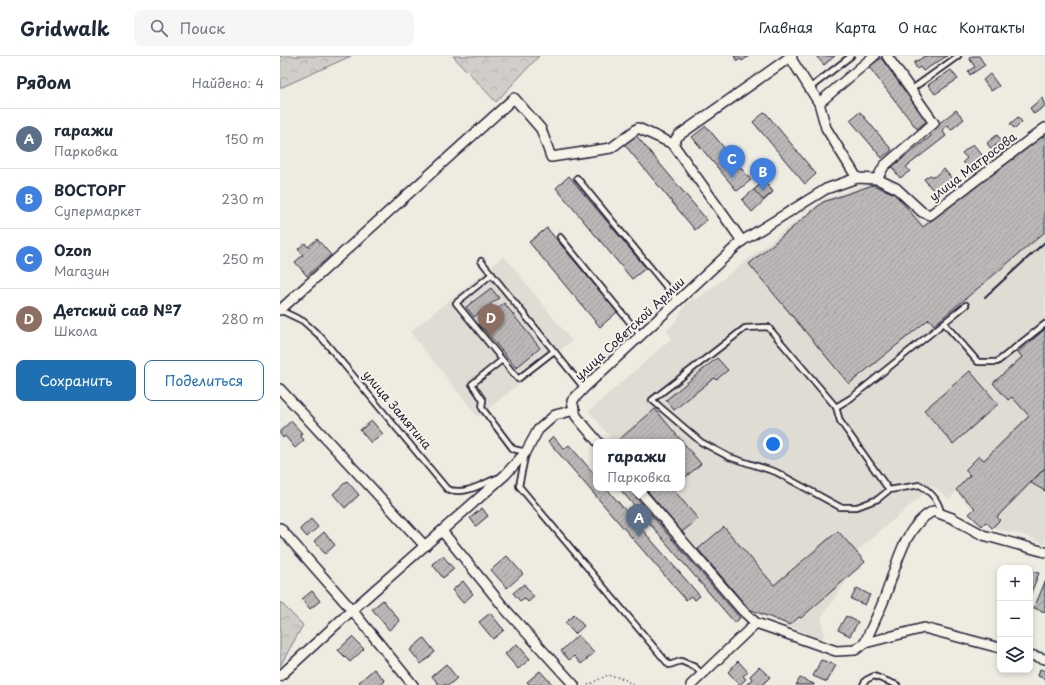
<!DOCTYPE html>
<html lang="ru">
<head>
<meta charset="utf-8">
<style>
	body { margin:0; font-family:"Playpen Sans",sans-serif; background:#f6f6f7; color:#1f2937 }
	.controls { position:absolute; right:12px; bottom:12px; display:grid; overflow:hidden; border-radius:8px; box-shadow:0 2px 6px #0003 }
	.controls button { width:36px; height:36px; display:grid; place-items:center; padding:0; border:0; border-bottom:1px solid #e0e1e3; background:#fff; color:#1f2937; font:20px sans-serif }
	.you { position:absolute; left:493px; top:388px; width:14px; height:14px; margin:-10px; border:3px solid #fff; border-radius:50%; background:#1a73e8; box-shadow:0 0 0 6px #1a73e833 }
	.badge { display:grid; place-items:center; width:26px; height:26px; border-radius:50%; background:#1f6fb2; color:#fff; font-size:13px; font-weight:700 }
	.pin { position:absolute; translate:-50% -33px; filter:drop-shadow(0 1px 2px #0008) }
	.pin::after { content:''; position:absolute; top:21px; width:14px; height:12px; background:inherit; clip-path:polygon(0 0,100% 0,50% 100%) }
	.popup { position:absolute; left:313px; top:383px; width:92px; height:52px; box-sizing:border-box; display:grid; place-content:center; border-radius:8px; background:#fff; filter:drop-shadow(0 1px 3px #0005); font-size:13px; white-space:nowrap; color:#747a83 }
	.popup b { font-size:15px; color:#1f2937 }
	.popup::after { content:''; position:absolute; left:50%; top:100%; margin-left:-8px; border:8px solid transparent; border-top-color:#fff }
	.list { margin:0; padding:0; list-style:none }
	h2 { display:flex; justify-content:space-between; align-items:center; height:52px; margin:0; padding:0 16px; font-size:17px }
	h2 small { font-size:13px; font-weight:400; color:#747a83 }
	.list li { display:grid; grid-template-columns:26px 1fr auto; gap:12px; align-items:center; box-sizing:border-box; height:60px; padding:0 16px; border-top:1px solid #e0e1e3 }
	.list b { display:block; font-size:15px; white-space:nowrap }
	.list p { margin:0; font-size:13px; white-space:nowrap; color:#747a83 }
	.list em { font-size:13px; font-style:normal; color:#747a83 }
	.actions { display:flex; gap:8px; padding:12px 16px }
	.actions a { flex:1; padding:9px 0; border:1px solid #1f6fb2; border-radius:8px; text-align:center; font-size:14px; color:#1f6fb2 }
	.actions .main { background:#1f6fb2; color:#fff }
	.icon { flex:none; width:22px; height:22px; fill:none; stroke:currentColor; stroke-width:2; stroke-linecap:round; stroke-linejoin:round }
	.map { position:relative; flex:none; width:765px; height:629px; overflow:hidden }
	header { display:flex; align-items:center; gap:24px; box-sizing:border-box; height:56px; padding:0 20px; background:#fff; border-bottom:1px solid #e0e1e3 }
	header strong { font-size:19px }
	nav { display:flex; gap:22px; margin-inline-start:auto; font-size:14px }
	.search { width:280px; height:36px; background:#f6f6f7; display:flex; align-items:center; gap:10px; box-sizing:border-box; padding:0 14px; border-radius:8px; color:#747a83; font-size:15px }
	main { display:flex }
	aside { flex:1; background:#fff }
	.map>svg:first-child { display:block }
</style>
</head>
<body>
<header>
<strong>Gridwalk</strong>
<div class="search"><svg class="icon" aria-label="search" viewBox="0 0 24 24"><circle cx="10" cy="10" r="6"/><path d="M15 15l6 6"/></svg>Поиск</div>
<nav><a>Главная</a><a>Карта</a><a>О нас</a><a>Контакты</a></nav>
</header>
<main>
<aside>
<h2>Рядом<small>Найдено: 4</small></h2>
<ul class="list">
<li><span class="badge" style="background:#5c6f8a">A</span><div><b>гаражи</b><p>Парковка</p></div><em>150 m</em></li>
<li><span class="badge" style="background:#3f7fe0">B</span><div><b>ВОСТОРГ</b><p>Супермаркет</p></div><em>230 m</em></li>
<li><span class="badge" style="background:#3f7fe0">C</span><div><b>Ozon</b><p>Магазин</p></div><em>250 m</em></li>
<li><span class="badge" style="background:#8d6e63">D</span><div><b>Детский сад №7</b><p>Школа</p></div><em>280 m</em></li>
</ul>
<div class="actions"><a class="main">Сохранить</a><a>Поделиться</a></div>
</aside>
<div class="map">
<svg width="765" height="629" viewBox="0 0 765 629">
	<defs>
		<pattern id="park-crowns" width="20" height="18" patternUnits="userSpaceOnUse"><rect width="20" height="18" fill="#d1cdc9"/><path d="M2 6a3 3 0 1 1 6 0M12 15a3 3 0 1 1 6 0" fill="none" stroke="#b3b0ae"/></pattern>
		<pattern id="building-hatch" width="6" height="6" patternUnits="userSpaceOnUse"><rect width="6" height="6" fill="#bbb8b7"/><path d="M-1 1l2-2M0 6l6-6M5 7l2-2" fill="none" stroke="#a09e9e"/></pattern>
	</defs>
	<rect width="100%" height="100%" fill="#eeebe1"/>
	<filter id="ink" filterUnits="userSpaceOnUse"><feTurbulence type="fractalNoise" baseFrequency=".025" numOctaves="2"/><feDisplacementMap in="SourceGraphic" scale="8" xChannelSelector="R" yChannelSelector="G"/><feConvolveMatrix kernelMatrix="1 2 1 2 8 2 1 2 1" color-interpolation-filters="sRGB"/></filter>
	<g filter="url(#ink)">
		<g fill="#dfdcd4">
			<path d="M765,78V488L743,479L714,472L676,436L669,443L653,430L577,495L586,506L572,517L541,562L544,578L542,583L468,554L363,432H402V386H325L330,381L309,355L392,282L386,275L397,264L405,249L414,241L416,244L543,144L588,127L616,137L644,168Z"/>
			<path d="M224,200L292,285L198,361L130,276Z"/>
		</g>
		<g fill="url(#park-crowns)" stroke="#7a7882">
			<path d="M0,0H71L0,32Z"/>
			<path d="M173,0H259L216,46Z"/>
			<path d="M0,546L23,569L0,610Z"/>
		</g>
		<g fill="url(#building-hatch)" stroke="#22223b">
			<path d="M454,0H469L462,5L461,3L457,5Z"/>
			<path d="M536,0H555L544,9Z"/>
			<path d="M645,0H667L643,15L640,11L637,13L634,7Z"/>
			<path d="M692,0H699L705,9L690,19L688,15L695,11L689,2Z"/>
			<path d="M601,2L648,64L637,73L589,11Z"/>
			<path d="M671,14L678,23L655,38L648,29Z"/>
			<path d="M710,18L719,30L711,35L703,24Z"/>
			<path d="M762,42L765,50L754,58L750,52Z"/>
			<path d="M676,54L684,63L671,74L668,69L662,74L666,80L626,111L630,115L620,122L612,111L651,80L649,77L652,73Z"/>
			<path d="M485,56L536,118L525,128L473,66Z"/>
			<path d="M580,56L612,94L602,102L570,64Z"/>
			<path d="M738,61L742,66L735,73L730,68Z"/>
			<path d="M426,70L471,124L457,135L412,81Z"/>
			<path d="M765,77V176L654,269L649,263L569,328L469,208L543,146L593,129L615,138L643,171Z"/>
			<path d="M355,78L427,164L415,174L344,88Z"/>
			<path d="M717,79L722,85L711,93L707,87Z"/>
			<path d="M693,88L703,100L688,112L683,106L687,102L682,97Z"/>
			<path d="M664,113L673,124L656,138L644,123L650,119L654,121Z"/>
			<path d="M289,120L366,212L352,223L276,132Z"/>
			<path d="M484,125L493,136L472,156L462,144Z"/>
			<path d="M484,125L493,136L483,144L474,134Z"/>
			<path d="M267,172L337,256L320,271L249,186Z"/>
			<path d="M37,183L51,199L27,220L15,206L23,199L18,193L25,187L28,191Z"/>
			<path d="M211,232L219,242L194,261L186,251Z"/>
			<path d="M224,247L260,292L236,312L199,267Z"/>
			<path d="M765,273V412L717,461L720,464L712,472L706,466L702,470L689,458L695,452L676,434L690,419L685,414L699,400L704,404L749,360L732,341L728,344L713,327L742,301L738,296Z"/>
			<path d="M437,302L448,314L436,324L434,322L394,354L386,344Z"/>
			<path d="M690,315L718,348L673,388L644,354Z"/>
			<path d="M375,353L421,408L402,424V386H336Z"/>
			<path d="M11,365L22,377L20,379L24,384L15,392L5,380L3,382L0,378V375Z"/>
			<path d="M92,365L103,378L91,387L80,374Z"/>
			<path d="M273,380L284,393L289,389L316,420V432H326L420,540L415,544L411,540L406,544L268,385Z"/>
			<path d="M765,412V435L751,427Z"/>
			<path d="M67,425L79,439L65,452L53,438Z"/>
			<path d="M339,432H348L460,562L455,567Z"/>
			<path d="M365,432H392L418,463L402,476Z"/>
			<path d="M202,452L208,460L196,470L190,462Z"/>
			<path d="M31,463L38,471L27,481L20,473Z"/>
			<path d="M444,471L494,529L558,475L585,506L521,562L519,561L510,569L469,553L418,493Z"/>
			<path d="M44,476L55,489L45,498L34,485Z"/>
			<path d="M163,500L174,513L163,522L152,508Z"/>
			<path d="M227,500L243,518L227,532L211,514Z"/>
			<path d="M750,514L759,517L750,539Z"/>
			<path d="M183,525L193,538L183,547L172,534Z"/>
			<path d="M765,526V556L754,552Z"/>
			<path d="M244,528L254,541L248,546L244,542L240,545L233,537Z"/>
			<path d="M577,532L590,539L585,549L571,543Z"/>
			<path d="M32,535L40,545L30,553L22,543Z"/>
			<path d="M103,544L120,565L109,574L92,553Z"/>
			<path d="M210,557L224,574L213,583L199,566Z"/>
			<path d="M294,559L304,570L295,578L285,567Z"/>
			<path d="M566,560L578,566L570,580L558,574Z"/>
			<path d="M298,579L314,597L301,608L294,600L289,604L281,595Z"/>
			<path d="M72,581L84,593L70,606L58,594Z"/>
			<path d="M144,582L155,596L141,608L130,594Z"/>
			<path d="M237,588L250,603L238,613L225,598Z"/>
			<path d="M541,604L556,609L547,626L533,620Z"/>
			<path d="M458,605L468,616L463,620L466,623L460,629L448,616Z"/>
			<path d="M166,608L177,622L169,629H159L152,620Z"/>
			<path d="M479,611L490,621L482,629H466L472,623L470,620Z"/>
			<path d="M94,613L105,625L101,629H82L79,626Z"/>
			<path d="M760,613L765,615V623L758,620Z"/>
			<path d="M260,615L273,629H250L247,626Z"/>
			<path d="M520,622L534,628V629H516Z"/>
		</g>
		<g fill="none" stroke-linecap="round" stroke-linejoin="round">
			<g stroke="#22223b" stroke-width="8">
				<g id="service">
					<path d="M530,32L571,0"/>
					<path d="M632,33L678,0"/>
					<path d="M297,122L398,245"/>
					<path d="M280,181L361,280"/>
					<path d="M201,205L304,332"/>
					<path d="M212,218L176,247L238,323L274,295"/>
					<path d="M0,254L23,265L41,281L167,433C184,440 202,428 217,422"/>
					<path d="M664,267L698,306H717L765,268"/>
					<path d="M222,304L192,328L203,344L202,352L233,393L246,396L239,430L389,609L401,605L415,611L422,618"/>
					<path d="M556,351L571,342L686,249"/>
					<path d="M609,434L560,365L556,351L488,271L465,272L372,344L421,386L449,401L496,416L560,451H577L598,443L609,434L640,429C651,436 659,444 661,457"/>
					<path d="M583,629L586,624L594,620L617,629"/>
				</g>
			</g>
			<g stroke="#22223b" stroke-width="12">
				<g id="minor">
					<path d="M512,0L510,1L539,47L546,72L577,122"/>
					<path d="M539,47L594,0"/>
					<path d="M597,123L616,132L642,156L650,159L765,72"/>
					<path d="M462,185L393,88L398,80L510,1"/>
					<path d="M0,254L234,42L261,73L271,101L331,92L358,72L393,88"/>
					<path d="M0,333L145,490"/>
					<path d="M318,386L296,360L292,345L304,332L462,185L546,133L577,122L597,123L604,110L654,67L607,0"/>
					<path d="M357,432L463,555L476,567L556,595L575,594L585,587L644,572L720,592"/>
					<path d="M0,472L72,554L0,620"/>
					<path d="M162,475L226,554L294,629"/>
					<path d="M585,587C591,572 599,557 605,541C616,512 623,471 653,455L672,462L703,479L765,496"/>
					<path d="M750,599L765,603"/>
					<path d="M133,629L72,554L225,419L246,396L258,374L275,359L295,354"/>
					<path d="M411,629L476,567"/>
				</g>
			</g>
			<path stroke="#22223b" stroke-width="1.5" stroke-dasharray="1 3" stroke-linecap="butt" d="M308,629L328,619L344,623L353,629"/>
			<use href="#service" stroke="#f7f3e8" stroke-width="4.5"/>
			<use href="#minor" stroke="#f7f3e8" stroke-width="9"/>
			<path stroke="#22223b" stroke-width="2" d="M705,241L765,186"/>
		</g>
	</g>
	<g text-anchor="middle" stroke-width="4" stroke-linejoin="round" paint-order="stroke">
		<g font-size="12" fill="#22223b" stroke="#f7f3e8">
			<text transform="translate(693 111) rotate(-37)" y="4">улица Матросова</text>
			<text transform="translate(350 273) rotate(-43)" y="4">улица Советской Армии</text>
			<text transform="translate(117 354) rotate(50)" y="4">улица Замятина</text>
		</g>
	</g>
</svg>
<div class="controls">
<button>+</button>
<button>−</button>
<button><svg class="icon" aria-label="layers" viewBox="0 0 24 24"><path d="M12 4l9 5-9 5-9-5zM3 14l9 5 9-5"/></svg></button>
</div>
<div class="you"></div>
<div class="pin badge" style="left:359px;top:481px;background:#5c6f8a">A</div>
<div class="popup"><b>гаражи</b>Парковка</div>
<div class="pin badge" style="left:483px;top:135px;background:#3f7fe0">B</div>
<div class="pin badge" style="left:452px;top:122px;background:#3f7fe0">C</div>
<div class="pin badge" style="left:211px;top:281px;background:#8d6e63">D</div>
</div>
</main>
</body>
</html>
